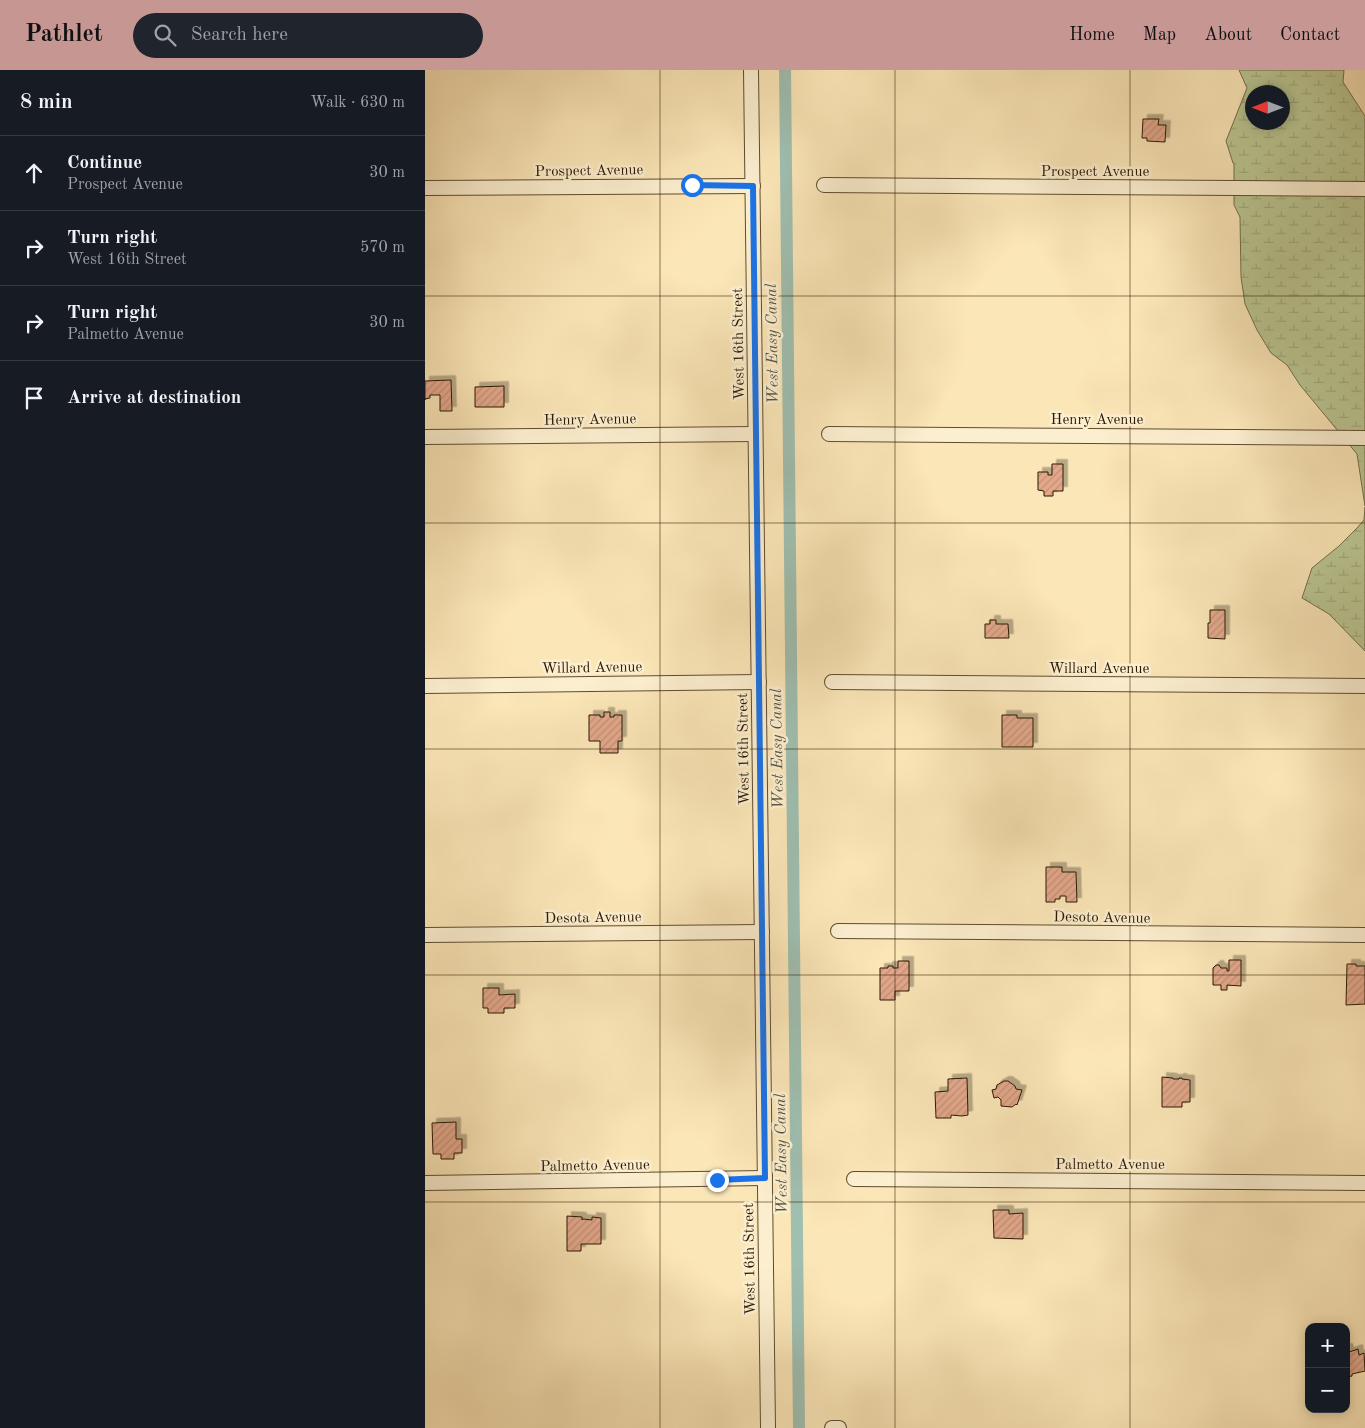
<!DOCTYPE html>
<html lang="en">
<head>
<meta charset="utf-8">
<style>
	body { margin:0; font-family:"Old Standard TT",serif; background:#20242c; color:#f1f3f6 }
	.controls { position:absolute; right:15px; bottom:15px; display:grid; overflow:hidden; border-radius:10px; box-shadow:0 2px 12px #0003 }
	.controls button { width:45px; height:45px; display:grid; place-items:center; padding:0; border:0; border-bottom:1px solid #363941; background:#171b24; color:#f1f3f6; font:25px sans-serif }
	.compass { position:absolute; left:820px; top:15px; width:45px; height:45px; border-radius:50%; background:#171b24; box-shadow:0 2px 12px #0003; rotate:270deg }
	.stop { position:absolute; width:15px; height:15px; margin:-11px; border:4px solid #1a73e8; border-radius:50%; background:#fff }
	.stop.end { background:#1a73e8; border-color:#fff; box-shadow:0 1px 5px #0008 }
	.list { margin:0; padding:0; list-style:none }
	h2 { display:flex; justify-content:space-between; align-items:center; height:65px; margin:0; padding:0 20px; font-size:21px }
	h2 small { font-size:16px; font-weight:400; color:#9ea1a6 }
	.list li { display:grid; grid-template-columns:32px 1fr auto; gap:15px; align-items:center; box-sizing:border-box; height:75px; padding:0 20px; border-top:1px solid #363941 }
	.list b { display:block; font-size:19px; white-space:nowrap }
	.list p { margin:0; font-size:16px; white-space:nowrap; color:#9ea1a6 }
	.list em { font-size:16px; font-style:normal; color:#9ea1a6 }
	.icon { flex:none; width:28px; height:28px; fill:none; stroke:currentColor; stroke-width:2; stroke-linecap:round; stroke-linejoin:round }
	.map { position:relative; flex:none; width:940px; height:1358px; overflow:hidden }
	header { display:flex; align-items:center; gap:30px; box-sizing:border-box; height:70px; padding:0 25px; background:#c59692; color:#111 }
	header strong { font-size:24px }
	nav { display:flex; gap:28px; margin-inline-start:auto; font-size:18px }
	.search { width:350px; height:45px; background:#20242c; display:flex; align-items:center; gap:12px; box-sizing:border-box; padding:0 18px; border-radius:28px; color:#9ea1a6; font-size:19px }
	main { display:flex }
	aside { flex:1; background:#171b24 }
	.map>svg:first-child { display:block }
</style>
</head>
<body>
<header>
<strong>Pathlet</strong>
<div class="search"><svg class="icon" aria-label="search" viewBox="0 0 24 24"><circle cx="10" cy="10" r="6"/><path d="M15 15l6 6"/></svg>Search here</div>
<nav><a>Home</a><a>Map</a><a>About</a><a>Contact</a></nav>
</header>
<main>
<aside>
<h2>8 min<small>Walk · 630 m</small></h2>
<ul class="list">
<li><svg class="icon" aria-label="ahead" viewBox="0 0 24 24"><path d="M12 20V5M6 11l6-6 6 6"/></svg><div><b>Continue</b><p>Prospect Avenue</p></div><em>30 m</em></li>
<li><svg class="icon" aria-label="right" viewBox="0 0 24 24"><path d="M7 20v-9h11M14 6l5 5-5 5"/></svg><div><b>Turn right</b><p>West 16th Street</p></div><em>570 m</em></li>
<li><svg class="icon" aria-label="right" viewBox="0 0 24 24"><path d="M7 20v-9h11M14 6l5 5-5 5"/></svg><div><b>Turn right</b><p>Palmetto Avenue</p></div><em>30 m</em></li>
<li><svg class="icon" aria-label="arrive" viewBox="0 0 24 24"><path d="M6 21V4h12l-3 4 3 4H6"/></svg><div><b>Arrive at destination</b></div></li>
</ul>
</aside>
<div class="map">
<svg width="940" height="1358" viewBox="0 0 940 1358">
	<defs>
		<pattern id="wetland-marsh" width="20" height="14" patternUnits="userSpaceOnUse" patternTransform="scale(1.25)"><rect width="20" height="14" fill="#bac692"/><path d="M1 5h8M5 5V1M11 12h8M15 12V8" fill="none" stroke="#a0a97c"/></pattern>
		<pattern id="building-hatch" width="6" height="6" patternUnits="userSpaceOnUse" patternTransform="scale(1.25)"><rect width="6" height="6" fill="#e3a88c"/><path d="M-1 1l2-2M0 6l6-6M5 7l2-2" fill="none" stroke="#c39077"/></pattern>
		<filter id="shadow"><feDropShadow dx="4.5" dy="-4.5" stdDeviation="0" flood-color="#0004"/></filter>
	</defs>
	<rect width="100%" height="100%" fill="#fbe6b7"/>
	<filter id="stains"><feTurbulence type="fractalNoise" baseFrequency=".004" numOctaves="4"/><feColorMatrix values="0 0 0 0 .2 0 0 0 0 .09 0 0 0 0 .02 0 0 0 .5 -.17"/></filter>
	<radialGradient id="worn" r=".72"><stop offset=".6" stop-color="#630" stop-opacity="0"/><stop offset="1" stop-color="#630" stop-opacity=".3"/></radialGradient>
	<g fill="url(#wetland-marsh)" stroke="#726f4a" fill-rule="evenodd">
		<path d="M814,0H919L918,12L940,46V436L932,384L875,315L862,295L846,283L832,260L820,234L816,207L815,147L809,135V94L808,93L801,71L822,18ZM828,22H858V52H828Z"/>
		<path d="M940,437V581L904,544L877,528L887,498L914,476L932,458L939,450Z"/>
	</g>
	<g fill="none" stroke-linecap="round" stroke-linejoin="round">
		<path stroke="#9fbfb1" stroke-width="12" d="M360,0L374,1358"/>
	</g>
	<g fill="url(#building-hatch)" stroke="#2b1801" filter="url(#shadow)">
		<path d="M718,49H734L733,55H741L740,72L722,71V68H717Z"/>
		<path d="M26,310L27,341H15V325H5V328L0,329V330V311Z"/>
		<path d="M79,316V337H50V317Z"/>
		<path d="M627,394H638V421H628V426H619V421L613,420V402H623V405H627Z"/>
		<path d="M785,540H800V569L783,568V553H785Z"/>
		<path d="M565,550H571V554H583L584,568H560V554H565Z"/>
		<path d="M179,642H185V647H189V645H197V671H193V683H175V671H164V645H175V647H179Z"/>
		<path d="M577,645H592V648H608V677H577Z"/>
		<path d="M621,797H637V802H651L652,832H641V826H635V829H630V832H621Z"/>
		<path d="M804,890H816V916L802,915V920H796V915H788V898L791,895H794L796,898H802V901H804Z"/>
		<path d="M473,891H484V921H470V930H455V898H463V896H468V898H473Z"/>
		<path d="M922,894H931V896H940V934L921,935Z"/>
		<path d="M58,918H74V925L90,924V938H79V943H63V938H58Z"/>
		<path d="M737,1007L748,1008V1009H754V1008H757V1009L765,1010V1032H757V1037H737Z"/>
		<path d="M542,1008L543,1045L537,1046L526,1045V1048H511L510,1022L523,1021V1009Z"/>
		<path d="M579,1011H583L590,1016L591,1019L597,1020L592,1035L591,1034L587,1037L576,1036V1030L573,1027L569,1028L567,1020L571,1019L572,1015Z"/>
		<path d="M31,1052V1069H37V1083H29V1089H16V1084H8L7,1053Z"/>
		<path d="M568,1140H584V1144L598,1143V1169L569,1168Z"/>
		<path d="M142,1146L157,1147V1150L158,1149L167,1150V1147L176,1148V1174H156V1181H142Z"/>
		<path d="M921,1278H923L924,1282L933,1279L934,1285L939,1283L940,1301L927,1304V1306L921,1307Z"/>
	</g>
	<g fill="none" stroke-linecap="round" stroke-linejoin="round">
		<g stroke="#5f4c2e" stroke-width="16">
			<g id="minor">
				<path d="M326,0L343,1358"/>
				<path d="M399,115L940,119"/>
				<path d="M0,118L328,116"/>
				<path d="M404,364L940,368"/>
				<path d="M0,367L330,364"/>
				<path d="M407,612L940,616"/>
				<path d="M0,616L334,612"/>
				<path d="M413,861L940,865"/>
				<path d="M0,865L337,862"/>
				<path d="M429,1109L940,1113"/>
				<path d="M0,1113L340,1108"/>
				<path d="M407,1358H414"/>
			</g>
		</g>
		<use href="#minor" stroke="#fcefd0" stroke-width="14"/>
	</g>
	<g fill="none" stroke-linecap="round" stroke-linejoin="round">
		<path stroke="#1a73e8" stroke-width="6" d="M267,115L328,116L340,1108L292,1110"/>
	</g>
	<path fill="none" stroke="#2b1801" stroke-width="1" stroke-opacity="0.55" d="M235,0V1358M470,0V1358M705,0V1358M0,226H940M0,453H940M0,679H940M0,905H940M0,1132H940"/>
	<g text-anchor="middle" stroke-width="5" stroke-linejoin="round" paint-order="stroke">
		<g font-size="15" fill="#2b1801" stroke="#fcefd0">
			<text transform="translate(164 100) rotate(-1)" y="5">Prospect Avenue</text>
			<text x="670" y="106">Prospect Avenue</text>
			<text transform="translate(313 274) rotate(-91)" y="5">West 16th Street</text>
			<text transform="translate(165 349) rotate(-1)" y="5">Henry Avenue</text>
			<text x="672" y="354">Henry Avenue</text>
			<text transform="translate(167 597) rotate(-1)" y="5">Willard Avenue</text>
			<text x="674" y="603">Willard Avenue</text>
			<text transform="translate(318 679) rotate(-91)" y="5">West 16th Street</text>
			<text transform="translate(168 847) rotate(-1)" y="5">Desota Avenue</text>
			<text transform="translate(677 847) rotate(1)" y="5">Desoto Avenue</text>
			<text x="685" y="1099">Palmetto Avenue</text>
			<text transform="translate(170 1095) rotate(-1)" y="5">Palmetto Avenue</text>
			<text transform="translate(324 1189) rotate(-91)" y="5">West 16th Street</text>
		</g>
		<g font-size="16" font-style="italic" fill="#54523f" stroke="#fcefd0">
			<text transform="translate(346 274) rotate(-91)" y="6">West Easy Canal</text>
			<text transform="translate(351 679) rotate(-91)" y="6">West Easy Canal</text>
			<text transform="translate(355 1084) rotate(-91)" y="6">West Easy Canal</text>
		</g>
	</g>
	<rect width="100%" height="100%" filter="url(#stains)"/>
	<rect width="100%" height="100%" fill="url(#worn)"/>
</svg>
<div class="controls">
<button>+</button>
<button>−</button>
</div>
<svg class="compass" viewBox="-18 -18 36 36"><path d="M0-13l5 13h-10z" fill="#e53935"/><path d="M0 13l5-13h-10z" fill="#9ea1a6"/></svg>
<div class="stop" style="left:267px;top:115px"></div>
<div class="stop end" style="left:292px;top:1110px"></div>
</div>
</main>
</body>
</html>
